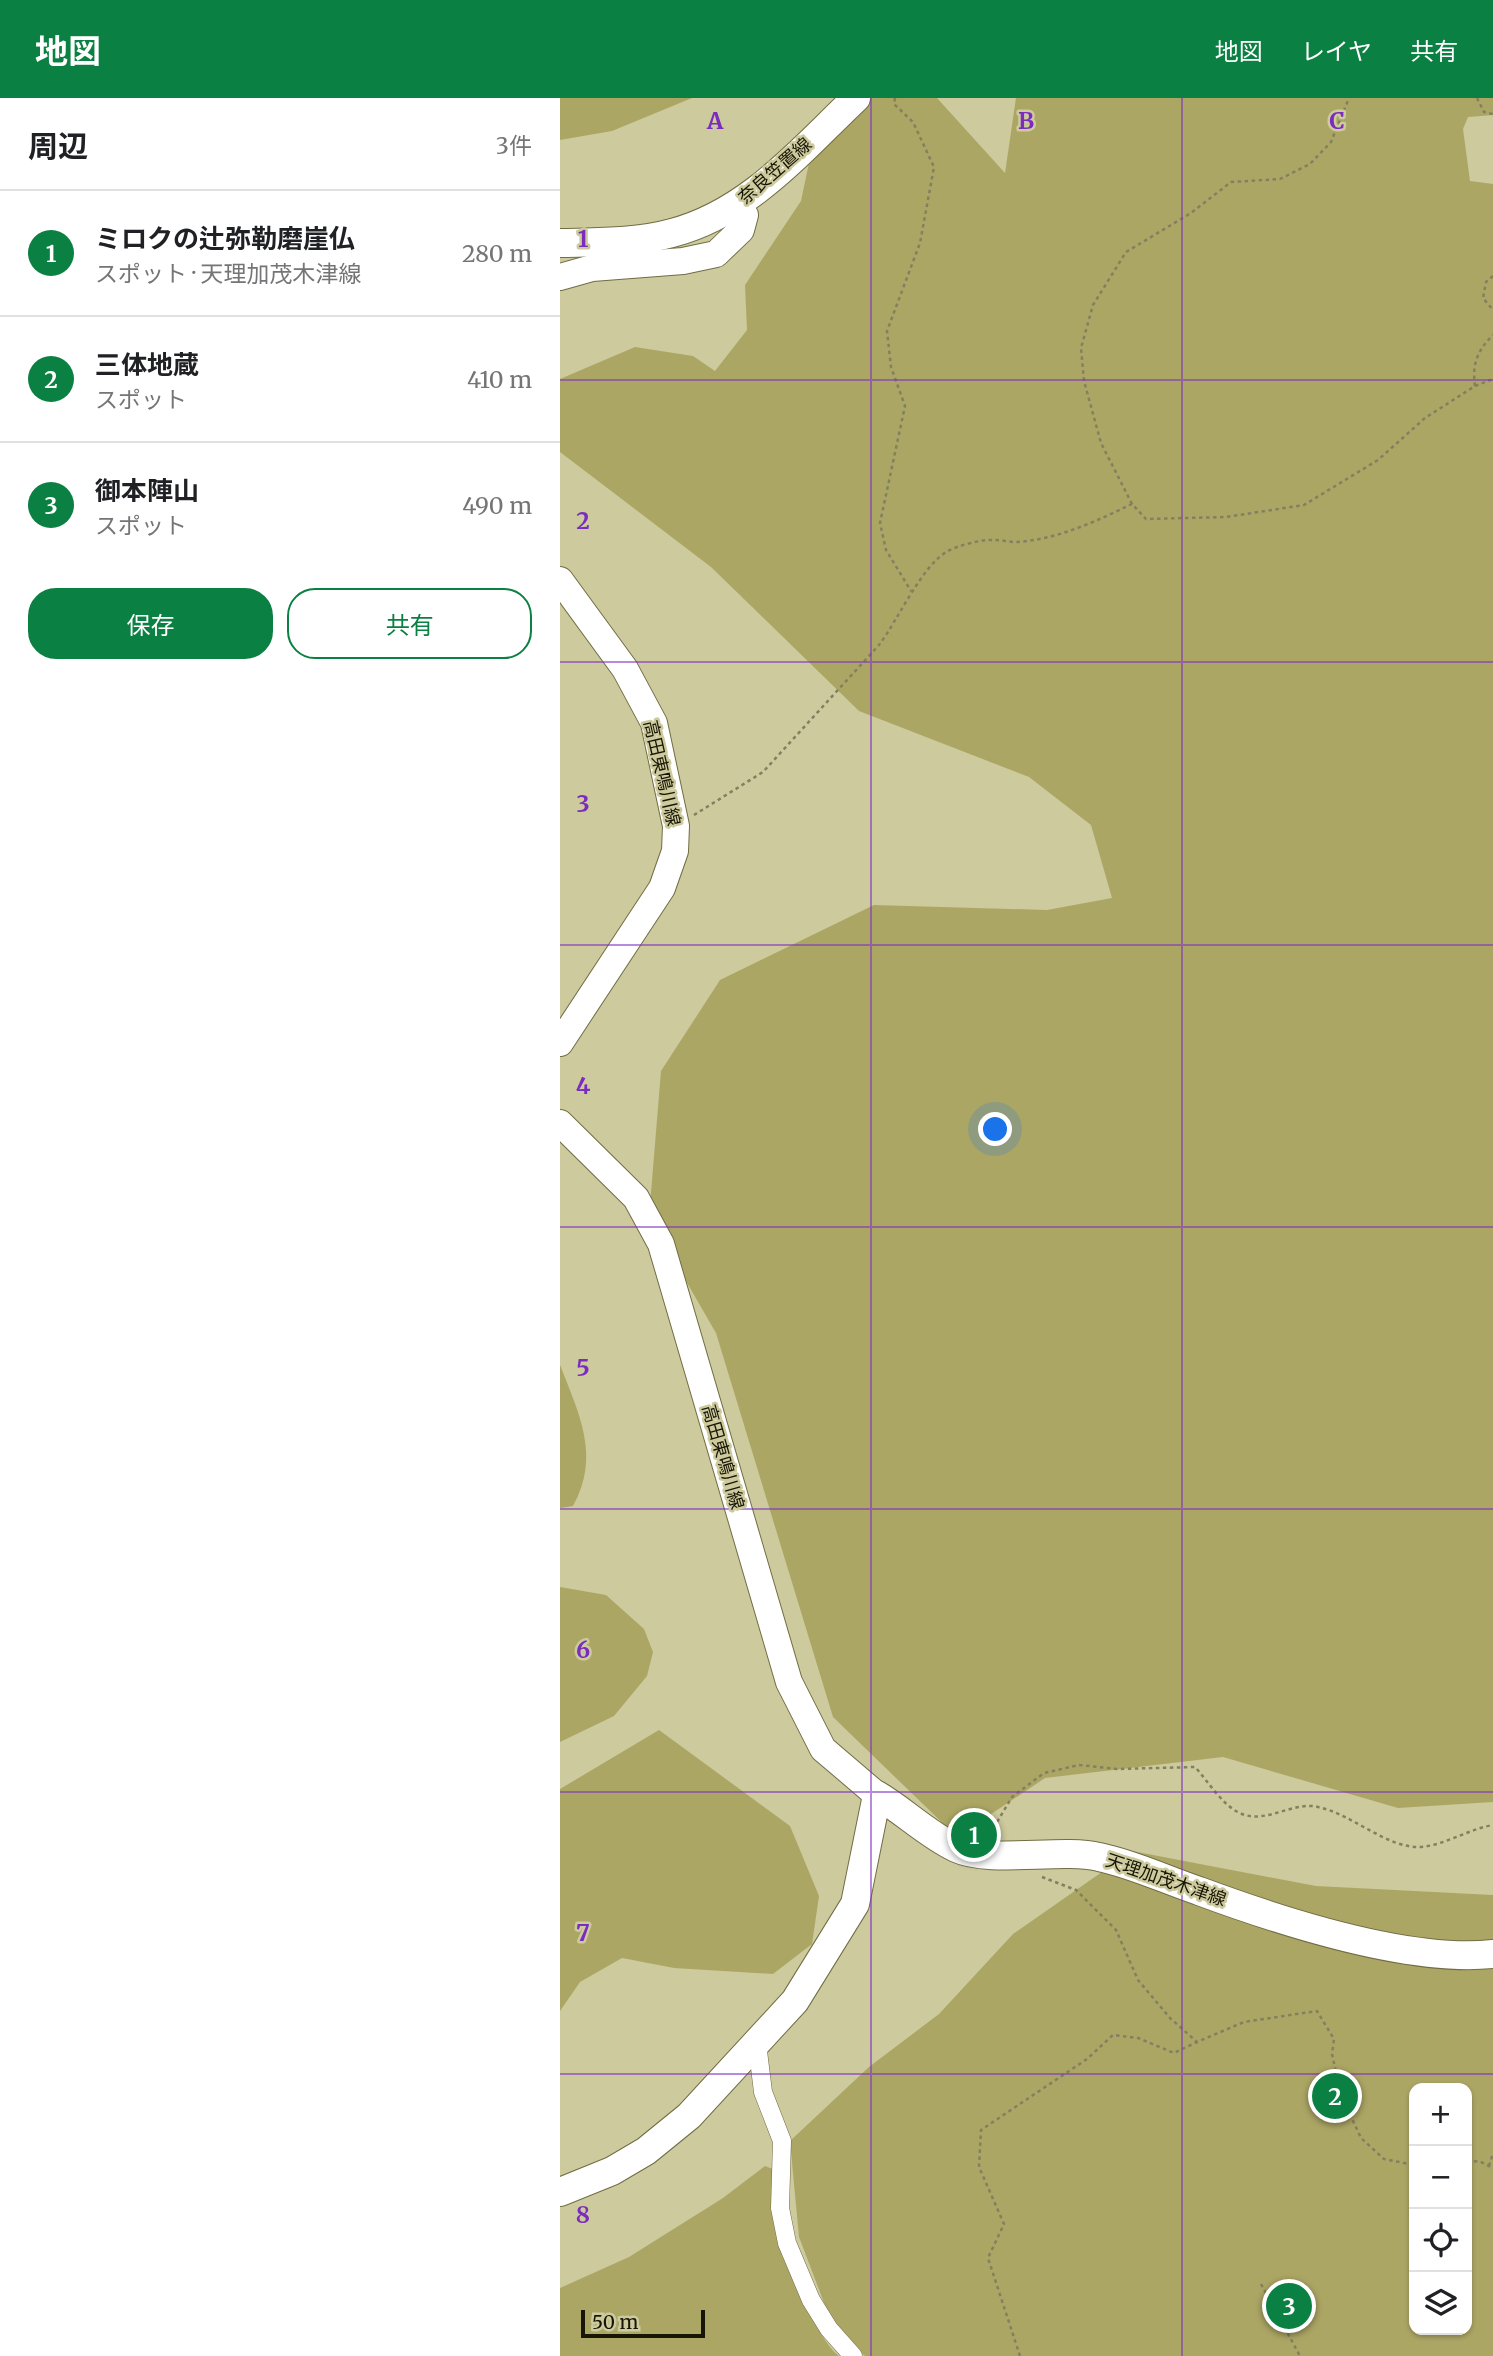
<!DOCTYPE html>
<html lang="ja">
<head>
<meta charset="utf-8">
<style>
	body { margin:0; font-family:Merriweather,"Noto Sans JP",serif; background:#f6f6f6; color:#202124 }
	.controls { position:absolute; right:21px; bottom:21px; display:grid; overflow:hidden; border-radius:14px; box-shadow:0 2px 5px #0004 }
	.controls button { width:63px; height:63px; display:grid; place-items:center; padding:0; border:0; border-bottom:2px solid #e0e0e0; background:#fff; color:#202124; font:35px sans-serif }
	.scale { position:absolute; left:21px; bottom:18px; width:124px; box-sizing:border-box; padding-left:7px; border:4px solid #171505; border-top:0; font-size:19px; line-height:24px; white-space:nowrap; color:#171505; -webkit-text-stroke:5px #cdca9d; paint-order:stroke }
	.you { position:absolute; left:436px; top:1032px; width:24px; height:24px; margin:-18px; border:5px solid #fff; border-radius:50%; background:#1a73e8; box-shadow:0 0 0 10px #1a73e833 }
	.badge { display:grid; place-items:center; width:46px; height:46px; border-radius:50%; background:#0b8043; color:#fff; font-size:23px; font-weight:700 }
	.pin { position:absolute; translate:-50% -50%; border:4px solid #fff; box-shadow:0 2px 7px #0006 }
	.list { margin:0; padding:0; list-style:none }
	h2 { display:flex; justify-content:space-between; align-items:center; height:91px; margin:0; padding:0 28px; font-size:30px }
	h2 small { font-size:23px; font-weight:400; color:#757577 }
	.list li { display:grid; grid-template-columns:46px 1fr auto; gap:21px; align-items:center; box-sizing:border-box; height:126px; padding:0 28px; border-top:2px solid #e0e0e0 }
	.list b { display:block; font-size:26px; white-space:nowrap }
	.list p { margin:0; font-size:23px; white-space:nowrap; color:#757577 }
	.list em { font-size:23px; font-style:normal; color:#757577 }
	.actions { display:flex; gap:14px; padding:21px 28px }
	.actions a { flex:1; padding:16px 0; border:2px solid #0b8043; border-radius:28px; text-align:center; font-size:24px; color:#0b8043 }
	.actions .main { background:#0b8043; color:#fff }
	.icon { flex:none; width:38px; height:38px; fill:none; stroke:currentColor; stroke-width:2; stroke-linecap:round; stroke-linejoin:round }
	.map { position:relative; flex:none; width:933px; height:2258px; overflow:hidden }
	header { display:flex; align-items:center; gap:42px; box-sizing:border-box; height:98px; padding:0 35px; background:#0b8043; color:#fff }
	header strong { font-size:33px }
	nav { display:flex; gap:38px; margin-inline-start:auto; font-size:24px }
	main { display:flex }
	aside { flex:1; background:#fff }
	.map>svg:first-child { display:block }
</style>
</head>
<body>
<header>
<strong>地図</strong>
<nav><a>地図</a><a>レイヤ</a><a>共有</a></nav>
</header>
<main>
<aside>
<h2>周辺<small>3件</small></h2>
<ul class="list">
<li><span class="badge">1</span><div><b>ミロクの辻弥勒磨崖仏</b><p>スポット · 天理加茂木津線</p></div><em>280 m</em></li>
<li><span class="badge">2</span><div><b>三体地蔵</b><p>スポット</p></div><em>410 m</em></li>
<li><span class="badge">3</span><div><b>御本陣山</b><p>スポット</p></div><em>490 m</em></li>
</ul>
<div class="actions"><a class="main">保存</a><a>共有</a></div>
</aside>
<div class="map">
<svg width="933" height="2258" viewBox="0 0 933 2258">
	<rect width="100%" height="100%" fill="#cdca9d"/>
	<g fill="#aca665" fill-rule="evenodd">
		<path d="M0,0H132L52,33L0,42Z"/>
		<path d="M308,0H377L445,75L456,0H933V17L908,19L903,31L910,83L933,86V1704L838,1710L663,1659L485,1680L397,1739L273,1619L156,1235L89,1119L101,973L160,882L314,807L487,812L552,800L531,727L469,679L299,613L151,469L0,354V281L75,249L133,258L155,273L187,232L185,187L241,103L254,41Z"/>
		<path d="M0,1267C19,1316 41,1358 13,1408L0,1410Z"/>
		<path d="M0,1489L46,1497L84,1531L93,1554L87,1578L54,1618L0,1644Z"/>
		<path d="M99,1632L230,1728L259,1798L252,1846L213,1876L114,1870L62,1860L20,1884L0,1913V1691Z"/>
		<path d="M572,1753L756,1788L933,1797V2258H305L283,2240L266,2210L239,2139L230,2043L309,1969L379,1916L453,1836ZM854,1990H907V2232H854Z"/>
		<path d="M205,2068L218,2073C229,2121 242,2229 279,2258H0V2190L69,2159L163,2100Z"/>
	</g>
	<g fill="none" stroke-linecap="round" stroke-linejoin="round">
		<g stroke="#716d44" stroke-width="19">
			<path id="minor" d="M197,1945L203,1994L222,2043L220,2110L227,2145L251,2202L269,2231L293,2258"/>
		</g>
		<g stroke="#716d44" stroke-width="28">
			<g id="secondary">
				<path d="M0,179L32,170L123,163L156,156L181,132L185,117L178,107"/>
				<path d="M0,482L65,571L94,625L116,728L115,753L102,790L0,945"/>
				<path d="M0,1025L76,1100L101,1146L229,1584L263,1651L317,1697"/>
			</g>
		</g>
		<g stroke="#716d44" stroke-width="30">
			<g id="primary">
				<path d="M0,145C37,144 76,145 112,135C189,115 241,52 296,0"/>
				<path d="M0,2094L52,2073L86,2053L129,2018L235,1903L295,1806L317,1697C344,1713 368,1737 396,1750C430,1766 501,1750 539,1759C573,1766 606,1782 639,1793C720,1823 848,1865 933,1856"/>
			</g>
		</g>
		<g stroke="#82805f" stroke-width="2.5" stroke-dasharray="3.5 3.5" stroke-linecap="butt">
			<path d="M335,0L334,6L353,24L374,69L360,145L327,233L331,269L345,308L320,425L326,452L351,493"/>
			<path d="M917,0L924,14L933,16"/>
			<path d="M933,178L926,184L923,200L933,212"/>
			<path d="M915,288C912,266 917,253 933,237"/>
			<path d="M572,406L541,345L524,283L521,250L533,207L566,154L631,115L671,84L720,81L750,66L771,44L789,0"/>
			<path d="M134,717L203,674L319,547C338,522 362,467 388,453C399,447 423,441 435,442C442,442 449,444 456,444C496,442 537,423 572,406L586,421L666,419L744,407L818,362L865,320L915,288L933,281"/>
			<path d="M430,1736L452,1699L484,1675L519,1667L557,1671L635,1669C649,1684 664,1711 685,1717C709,1724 735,1703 758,1709C792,1716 828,1751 861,1749C885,1747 909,1731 933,1727"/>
			<path d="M482,1779L516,1792L556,1832L578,1882L610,1920L637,1944L684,1924L757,1913L774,1941L772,1956L781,1997L801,2040L824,2061L854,2067"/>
			<path d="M907,2064L919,2063L933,2070"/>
			<path d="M929,2068L933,2055"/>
			<path d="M701,2186L740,2258"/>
			<path d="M460,2258L428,2160L444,2126L419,2069L421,2032L527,1961L553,1937L578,1940L614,1955L637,1944"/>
		</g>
		<use href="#minor" stroke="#fff" stroke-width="18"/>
		<use href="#secondary" stroke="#fff" stroke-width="26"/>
		<use href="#primary" stroke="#fff" stroke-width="28"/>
	</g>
	<path fill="none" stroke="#7b2cbf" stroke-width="2" stroke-opacity="0.55" d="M311,0V2258M622,0V2258M0,282H933M0,564H933M0,847H933M0,1129H933M0,1411H933M0,1694H933M0,1976H933"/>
	<g text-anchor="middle" stroke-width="5" stroke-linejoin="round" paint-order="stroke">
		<g font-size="18" fill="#171505" stroke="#cdca9d">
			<text transform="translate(215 73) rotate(-41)" y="6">奈良笠置線</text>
			<text transform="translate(102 675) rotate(77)" y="6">高田東鳴川線</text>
			<text transform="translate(163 1359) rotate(74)" y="6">高田東鳴川線</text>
			<text transform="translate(606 1782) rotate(19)" y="6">天理加茂木津線</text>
		</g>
	</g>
	<g font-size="23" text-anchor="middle" font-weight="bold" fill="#7b2cbf" stroke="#cdca9d" stroke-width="5" stroke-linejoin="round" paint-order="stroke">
		<text x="155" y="31">A</text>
		<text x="466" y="31">B</text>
		<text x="777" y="31">C</text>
		<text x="23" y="149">1</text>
		<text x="23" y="431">2</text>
		<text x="23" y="714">3</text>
		<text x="23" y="996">4</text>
		<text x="23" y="1278">5</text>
		<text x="23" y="1560">6</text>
		<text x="23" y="1843">7</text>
		<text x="23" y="2125">8</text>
	</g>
</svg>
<div class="controls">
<button>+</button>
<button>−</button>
<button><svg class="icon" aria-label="locate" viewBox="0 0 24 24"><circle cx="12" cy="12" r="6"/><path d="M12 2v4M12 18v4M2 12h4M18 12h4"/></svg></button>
<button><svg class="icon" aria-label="layers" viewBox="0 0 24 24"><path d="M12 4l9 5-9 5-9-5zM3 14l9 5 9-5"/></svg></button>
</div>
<div class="scale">50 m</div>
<div class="you"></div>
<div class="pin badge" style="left:414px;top:1737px">1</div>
<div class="pin badge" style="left:775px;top:1998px">2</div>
<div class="pin badge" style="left:729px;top:2208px">3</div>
</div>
</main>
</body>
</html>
